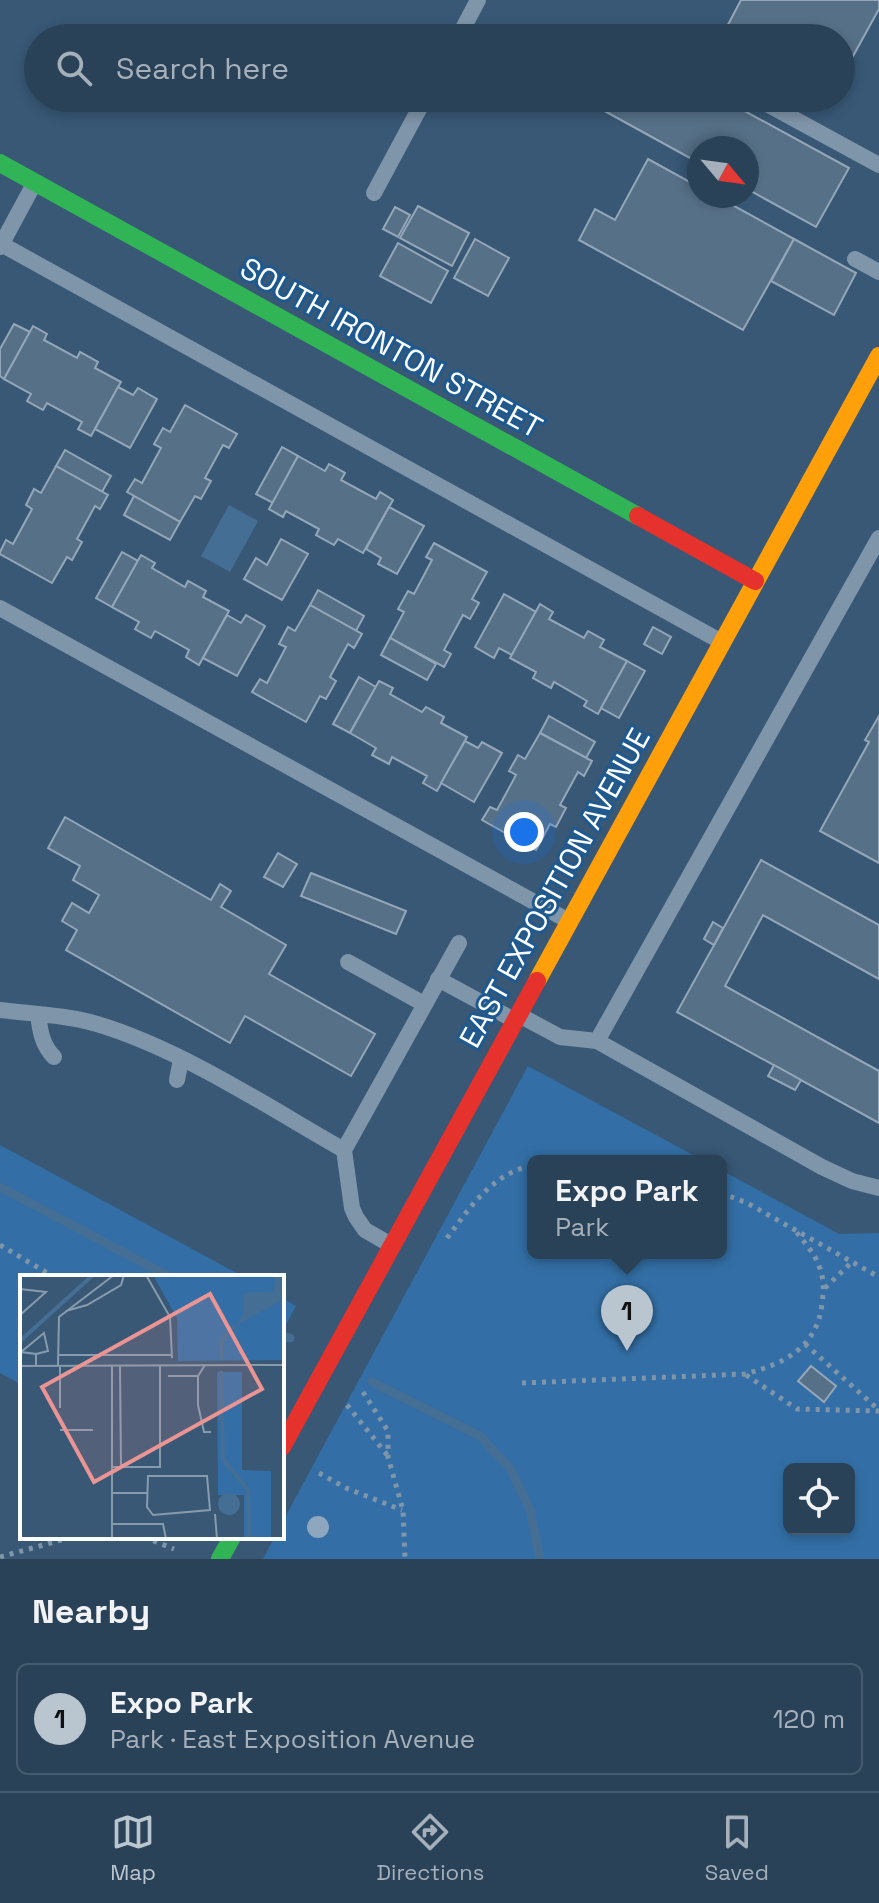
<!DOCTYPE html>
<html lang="en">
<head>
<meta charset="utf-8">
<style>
	body { margin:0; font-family:"Space Grotesk",sans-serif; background:#364d61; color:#f1f3f6 }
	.controls { position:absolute; right:24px; bottom:24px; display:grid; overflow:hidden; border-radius:12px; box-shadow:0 4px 12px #0003 }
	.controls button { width:72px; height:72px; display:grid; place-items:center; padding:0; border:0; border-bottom:2px solid #465b6e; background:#2a4258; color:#f1f3f6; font:40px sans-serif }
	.compass { position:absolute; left:687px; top:136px; width:72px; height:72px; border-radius:50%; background:#2a4258; box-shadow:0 4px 12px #0003; rotate:119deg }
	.you { position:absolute; left:524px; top:832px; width:28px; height:28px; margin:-20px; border:6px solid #fff; border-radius:50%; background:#1a73e8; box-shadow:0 0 0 12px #1a73e833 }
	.badge { display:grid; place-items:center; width:52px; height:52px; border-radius:50%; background:#b9c5cf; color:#111; font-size:26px; font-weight:700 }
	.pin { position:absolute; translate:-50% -66px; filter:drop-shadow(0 2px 4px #0008) }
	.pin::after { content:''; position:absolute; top:42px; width:28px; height:24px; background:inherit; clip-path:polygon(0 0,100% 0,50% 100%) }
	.popup { position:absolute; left:527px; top:1155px; width:200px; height:104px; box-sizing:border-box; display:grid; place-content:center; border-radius:12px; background:#2a4258; filter:drop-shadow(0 2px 6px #0005); font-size:26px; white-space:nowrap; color:#a5b0ba }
	.popup b { font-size:30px; color:#f1f3f6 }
	.popup::after { content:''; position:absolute; left:50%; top:100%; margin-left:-16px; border:16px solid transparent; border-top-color:#2a4258 }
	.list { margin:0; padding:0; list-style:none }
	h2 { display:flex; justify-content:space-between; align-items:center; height:104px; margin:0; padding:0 32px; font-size:34px }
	h2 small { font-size:26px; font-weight:400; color:#a5b0ba }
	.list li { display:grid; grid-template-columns:52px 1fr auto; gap:24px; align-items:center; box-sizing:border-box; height:112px; margin:0 16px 16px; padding:0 16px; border:2px solid #465b6e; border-radius:12px }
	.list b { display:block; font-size:30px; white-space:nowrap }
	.list p { margin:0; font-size:26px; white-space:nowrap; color:#a5b0ba }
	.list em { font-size:26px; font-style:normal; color:#a5b0ba }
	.icon { flex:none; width:44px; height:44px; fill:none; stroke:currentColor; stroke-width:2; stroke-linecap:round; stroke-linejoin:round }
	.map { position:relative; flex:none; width:879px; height:1559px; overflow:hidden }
	.search { position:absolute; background:#2a4258; box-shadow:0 4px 12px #0003; left:24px; right:24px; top:24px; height:88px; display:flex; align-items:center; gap:20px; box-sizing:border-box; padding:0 28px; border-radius:44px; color:#a5b0ba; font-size:30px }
	.sheet { height:232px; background:#2a4258 }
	nav { display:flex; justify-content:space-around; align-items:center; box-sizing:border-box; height:112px; border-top:2px solid #465b6e; background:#2a4258; font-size:22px; color:#a5b0ba }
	nav a { display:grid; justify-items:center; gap:4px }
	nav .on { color:#b9c5cf }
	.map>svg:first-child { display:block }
</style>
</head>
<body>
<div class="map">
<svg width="879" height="1559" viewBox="0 0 879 1559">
	<rect width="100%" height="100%" fill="#385876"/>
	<g fill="#336fa6" fill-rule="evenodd">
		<path d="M528,1066L704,1161H533V1253H721V1170L839,1234L879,1233V1559H263L275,1537H282V1523ZM789,1469H849V1529H789Z"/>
		<path d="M0,1145L244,1277H22V1385L0,1373Z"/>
		<path d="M282,1298L296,1306L282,1332Z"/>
	</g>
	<path fill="#456e94" d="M229,505L258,521L230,572L201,556Z"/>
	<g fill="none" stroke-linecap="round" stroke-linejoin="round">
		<g stroke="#456e94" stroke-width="9">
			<path d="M0,1187L170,1277"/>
			<path d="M282,1336L290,1338"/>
			<path d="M372,1382L480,1436L511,1470L530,1510L540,1559"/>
		</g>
	</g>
	<g fill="#567087" stroke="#94a7b8" stroke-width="2">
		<path d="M741,0H879V9L841,78V38H725L722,36Z"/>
		<path d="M581,98H721L849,168L816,227L747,189V148H699V163Z"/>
		<path d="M648,159L699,187V196H716L794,239L743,330L579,240L595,209L615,220Z"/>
		<path d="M418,206L469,233L452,266L400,238Z"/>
		<path d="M395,207L410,215L398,237L383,229Z"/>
		<path d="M475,239L509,258L488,296L454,278Z"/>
		<path d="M794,239L856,273L834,315L771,281Z"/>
		<path d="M398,243L448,271L431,303L380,276Z"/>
		<path d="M14,324L30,332L4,379L0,376V349Z"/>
		<path d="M33,326L47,334L44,340L77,358L80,352L98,362L95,368L121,382L91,436L78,429L82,422L47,403L43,410L27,401L31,394L4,379Z"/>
		<path d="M118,387L133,395L138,388L157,399L130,448L95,429Z"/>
		<path d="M185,405L237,434L229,448L223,445L205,478L211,481L201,499L195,496L180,522L127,492L135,479L142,483L161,448L154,444L163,428L170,432Z"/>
		<path d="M282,447L298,456L273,503L256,494Z"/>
		<path d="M65,450L111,476L102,492L56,466Z"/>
		<path d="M298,456L325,471L329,464L345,473L341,480L376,499L380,492L393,500L363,553L338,539L334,545L316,535L319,529L286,511L283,517L269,509Z"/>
		<path d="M56,466L108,495L100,509L95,506L77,539L82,542L72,560L67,557L52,583L0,554V552L6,540L13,544L32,509L26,505L34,489L41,493Z"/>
		<path d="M134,496L180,522L170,540L124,515Z"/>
		<path d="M389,507L424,526L397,574L378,564L381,558L366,549Z"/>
		<path d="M281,539L308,554L282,600L244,579L256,558L267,565Z"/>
		<path d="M434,543L487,572L472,599L479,603L470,619L463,615L444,650L451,654L444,667L390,638L404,612L398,609L408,591L414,594L432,560L426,557Z"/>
		<path d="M122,552L138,561L112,607L96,598Z"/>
		<path d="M141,555L155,563L152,568L185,587L188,581L206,591L203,597L229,611L199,665L186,657L189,650L155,631L151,638L135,629L139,622L112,607Z"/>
		<path d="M318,590L364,616L356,631L310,605Z"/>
		<path d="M504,594L536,612L512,655L499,648L494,658L475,647Z"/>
		<path d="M540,604L553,612L549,619L584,638L588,631L604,640L600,647L627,661L598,714L584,706L587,701L554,682L551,688L533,678L536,672L510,658Z"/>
		<path d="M310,605L362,634L354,648L348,644L330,677L336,681L326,699L320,696L306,722L252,692L260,679L267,683L286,647L279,644L288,627L295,631Z"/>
		<path d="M227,615L241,623L246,615L265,626L237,676L203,658Z"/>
		<path d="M653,627L671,637L662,654L644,644Z"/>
		<path d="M390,638L436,664L427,680L381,655Z"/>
		<path d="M627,661L645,671L619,718L601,708Z"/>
		<path d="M359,677L376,687L350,733L333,724Z"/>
		<path d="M379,681L393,688L390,694L422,712L426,707L444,717L441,723L467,737L437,791L423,783L427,776L392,757L389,764L372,755L376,748L350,733Z"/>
		<path d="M549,716L595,742L586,758L540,733Z"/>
		<path d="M879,716V863L820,831L869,742L865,740Z"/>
		<path d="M540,733L592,761L584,776L578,772L560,805L566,808L556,827L550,824L536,850L482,820L490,807L497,810L516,775L509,771L518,755L525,759Z"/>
		<path d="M465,741L478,748L482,742L502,753L474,802L441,783Z"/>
		<path d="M65,817L211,900L220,884L231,891L221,907L286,945L269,974L375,1034L351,1076L245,1016L230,1043L66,950L77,930L62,921L72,903L89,913L99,895L73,880L80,866L48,848Z"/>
		<path d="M278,853L297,864L283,887L264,877Z"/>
		<path d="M761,860L879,925V979L763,915L725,986L879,1071V1123L677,1012Z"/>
		<path d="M311,873L406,911L396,934L301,896Z"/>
		<path d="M713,922L723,928L714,945L704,939Z"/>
		<path d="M774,1065L801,1080L795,1090L768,1076Z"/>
		<path d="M811,1366L836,1386L824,1402L798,1381Z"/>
	</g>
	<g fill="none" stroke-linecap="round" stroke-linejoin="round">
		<g stroke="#7f95a9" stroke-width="5" stroke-dasharray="4 6" stroke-linecap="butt">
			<path d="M721,1193L747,1203L879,1277"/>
			<path d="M447,1238C471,1206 492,1174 533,1165"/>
			<path d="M0,1245L54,1277"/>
			<path d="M825,1288L852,1262"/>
			<path d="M805,1344L879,1410"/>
			<path d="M282,1348H283"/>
			<path d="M746,1375L797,1409L879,1411"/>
			<path d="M522,1383L745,1374C784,1364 818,1347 822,1303C824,1290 824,1278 819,1266C814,1252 803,1241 794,1229"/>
			<path d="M363,1392L388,1431V1457L403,1510L405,1559"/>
			<path d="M347,1405L388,1456"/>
			<path d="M319,1473L346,1488L402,1510"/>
			<path d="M144,1537L174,1549"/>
			<path d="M0,1557L72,1537"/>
		</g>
		<g stroke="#7f95a9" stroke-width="16">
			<path d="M458,38L478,0"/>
			<path d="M756,98L879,165"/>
			<path d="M374,193L425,98"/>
			<path d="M1,244L720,641"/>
			<path d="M0,247L34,184"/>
			<path d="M855,259L879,272"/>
			<path d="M0,608L567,920"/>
			<path d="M348,962L424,1004"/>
			<path d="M438,979L514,1020"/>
			<path d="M0,1010C33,1014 66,1015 97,1024C181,1049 268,1107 344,1150"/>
			<path d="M38,1014C40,1031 42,1045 54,1057"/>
			<path d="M519,1015L560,1037L597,1041L822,1167L852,1181L879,1188"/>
			<path d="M597,1041L879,538"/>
			<path d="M177,1080L181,1059"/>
			<path d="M391,1245L365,1230L356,1217L352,1208L344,1150L459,943"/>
		</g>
		<g stroke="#30b455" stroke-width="18">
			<path d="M0,163L638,516"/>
			<path d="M220,1559L232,1537"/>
		</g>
		<path stroke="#ff9f0a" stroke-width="18" d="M537,981L879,356"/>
		<g stroke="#e5322d" stroke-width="18">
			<path d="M638,516L755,581"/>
			<path d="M282,1447L537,981"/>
		</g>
	</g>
	<circle fill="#8ea7bf" cx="318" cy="1527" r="11"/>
	<g text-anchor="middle" stroke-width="6" stroke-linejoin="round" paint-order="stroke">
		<g font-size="30" fill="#fff" stroke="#1e5990">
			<text transform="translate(391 348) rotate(29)" y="10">SOUTH IRONTON STREET</text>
			<text transform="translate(555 888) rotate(-61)" y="10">EAST EXPOSITION AVENUE</text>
		</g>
	</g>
	<g transform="translate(20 1275)">
		<rect width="264" height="264" fill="#385876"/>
		<path d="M133,0H264V85L158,86L157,43ZM197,97H222V195L251,196V264H224V220H198Z" fill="#336fa6"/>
		<path d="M255,0H260L262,25L215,51L224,38V18L254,17ZM198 229a11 11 0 1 1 22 0a11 11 0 1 1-22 0Z" fill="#456e94"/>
		<path fill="none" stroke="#456e94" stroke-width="4" d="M0,66L73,0M201,84L202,64L215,51M201,96L203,184L228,215L229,264"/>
		<path fill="none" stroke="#889bad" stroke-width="2" d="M126,0L150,42L152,83M0,14L26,17L0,40M46,36L67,30L101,10L104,0M16,79L28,76L24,58L1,77L16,79V91M38,80H151M185,90L178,101V130L184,157H191M0,91L264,90M38,91L39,42L94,0M40,91V133M92,91V264M100,91L101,192M148,101H178M40,155H73M92,192H140V90M128,201H187L190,235L133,240L127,232ZM92,218H127M195,239L197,264M92,249H143L146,264M169,263H197"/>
		<path fill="#ea9494" fill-opacity="0.15" stroke="#ea9494" stroke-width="4" d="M190,19L242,114L74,207L22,112Z"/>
		<rect width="264" height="264" fill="none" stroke="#fff" stroke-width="4"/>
	</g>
</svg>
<div class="controls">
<button><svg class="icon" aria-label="locate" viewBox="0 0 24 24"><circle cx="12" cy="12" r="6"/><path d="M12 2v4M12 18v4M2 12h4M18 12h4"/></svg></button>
</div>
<svg class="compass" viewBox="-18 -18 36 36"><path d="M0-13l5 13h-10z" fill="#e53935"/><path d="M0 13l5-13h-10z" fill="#a5b0ba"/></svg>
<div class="you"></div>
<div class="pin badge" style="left:627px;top:1351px">1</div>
<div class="popup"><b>Expo Park</b>Park</div>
<div class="search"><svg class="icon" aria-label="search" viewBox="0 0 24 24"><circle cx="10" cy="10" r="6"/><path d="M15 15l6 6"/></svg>Search here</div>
</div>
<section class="sheet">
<h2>Nearby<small></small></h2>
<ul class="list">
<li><span class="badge">1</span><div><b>Expo Park</b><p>Park · East Exposition Avenue</p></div><em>120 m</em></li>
</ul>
</section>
<nav>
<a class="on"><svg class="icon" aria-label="map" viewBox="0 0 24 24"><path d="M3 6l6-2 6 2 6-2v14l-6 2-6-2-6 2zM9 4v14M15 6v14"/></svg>Map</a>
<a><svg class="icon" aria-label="directions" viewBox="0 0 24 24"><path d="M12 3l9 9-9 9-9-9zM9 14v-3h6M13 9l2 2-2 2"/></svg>Directions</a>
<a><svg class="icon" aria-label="saved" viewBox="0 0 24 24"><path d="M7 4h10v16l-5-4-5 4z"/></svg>Saved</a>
</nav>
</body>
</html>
